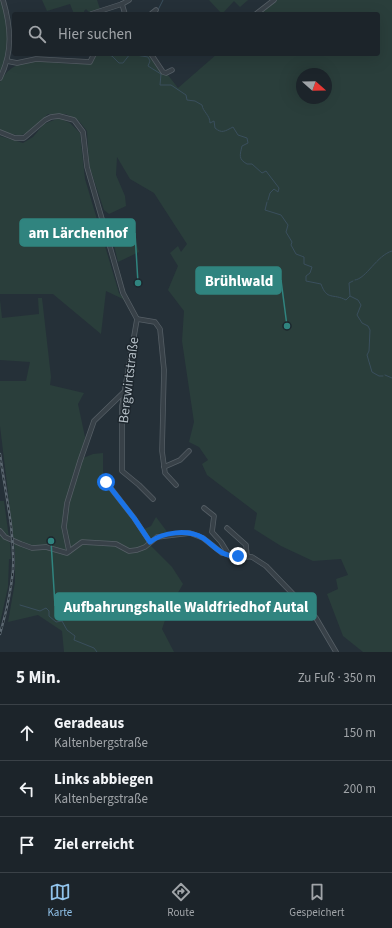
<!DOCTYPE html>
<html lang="de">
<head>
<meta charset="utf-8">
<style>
	body { margin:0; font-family:"Source Sans 3",sans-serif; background:#293036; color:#f1f3f6 }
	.compass { position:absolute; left:296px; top:68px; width:36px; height:36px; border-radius:50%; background:#1c242a; box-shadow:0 4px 16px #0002; rotate:110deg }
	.stop { position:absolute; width:12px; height:12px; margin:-9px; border:3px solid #1a73e8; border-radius:50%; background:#fff }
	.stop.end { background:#1a73e8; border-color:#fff; box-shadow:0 1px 4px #0008 }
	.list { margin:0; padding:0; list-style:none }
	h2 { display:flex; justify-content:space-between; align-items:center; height:52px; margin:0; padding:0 16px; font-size:17px }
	h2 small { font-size:13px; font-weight:400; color:#a0a4a8 }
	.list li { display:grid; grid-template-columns:26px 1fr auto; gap:12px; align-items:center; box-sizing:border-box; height:56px; padding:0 16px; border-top:1px solid #3a4147 }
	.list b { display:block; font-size:15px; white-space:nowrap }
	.list p { margin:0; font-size:13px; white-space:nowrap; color:#a0a4a8 }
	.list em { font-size:13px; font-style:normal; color:#a0a4a8 }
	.icon { flex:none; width:22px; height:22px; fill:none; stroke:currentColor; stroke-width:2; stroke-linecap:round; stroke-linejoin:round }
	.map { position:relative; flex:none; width:392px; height:652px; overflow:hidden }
	.search { position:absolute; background:#1c242a; box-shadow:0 4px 16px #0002; left:12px; right:12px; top:12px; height:44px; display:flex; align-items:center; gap:10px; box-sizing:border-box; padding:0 14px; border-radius:4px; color:#a0a4a8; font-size:15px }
	.sheet { height:220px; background:#1c242a }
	nav { display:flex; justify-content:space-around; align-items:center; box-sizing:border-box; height:56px; border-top:1px solid #3a4147; background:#1c242a; font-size:11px; color:#a0a4a8 }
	nav a { display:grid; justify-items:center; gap:2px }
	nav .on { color:#91c3eb }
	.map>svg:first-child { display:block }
</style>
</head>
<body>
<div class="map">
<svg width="392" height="652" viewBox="0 0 392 652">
	<rect width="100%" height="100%" fill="#253038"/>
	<g fill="#2a3e3b" fill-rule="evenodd">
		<path d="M0,0C11,16 8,43 4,61L5,62L0,74Z"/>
		<path d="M42,0H97L100,9L89,12L86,9L84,11V14H74L70,4L47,11Z"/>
		<path d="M209,0H248L240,7L234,1L222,14Z"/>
		<path d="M274,0H392V652H363L343,636L327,594L338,589L336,579L348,575L341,559L313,561L281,546L254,529L257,513L207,475L202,464L208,460L199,447L189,442L194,422L182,341L184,311L168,290L178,266L170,253L178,246L181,252L187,244L154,193L130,179L117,157L116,175L125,196L126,206L109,214L104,210L89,165L87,131L79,121L66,114H48C27,133 28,141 0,130V82C12,59 34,61 57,63C67,64 78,64 88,64L92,54H143L154,57L178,88L217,54H378V14H252ZM302,74H326V98H302Z"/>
		<path d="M59,118L70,123L80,133L85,179L119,293L125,300L106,291L101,334L53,294H0V136L23,143L33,137L44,124Z"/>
		<path d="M134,235L139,252L118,262L113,241Z"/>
		<path d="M38,298H42L51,377L50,385L84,393L78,404L85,437L83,458L93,454L103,453V480L140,531L151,526L156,517L168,533L158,534L146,541L172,567L183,584L169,608L162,629L174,652H64L62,631L38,615L8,622L15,582V551L0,426V381H26L30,362L0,360V300L2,318L39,314Z"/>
		<path d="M0,501H4L9,538L0,529Z"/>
		<path d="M0,534L10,543L11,559H9L8,587L0,623Z"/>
	</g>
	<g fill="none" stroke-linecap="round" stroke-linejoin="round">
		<g stroke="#3a4f5d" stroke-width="1">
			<path d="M156,14L163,0"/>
			<path d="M14,30V31"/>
			<path d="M105,54L112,56L119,63H123L130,54L148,57L150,61L148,66L161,74L160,85H171L186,95L187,100L195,101L202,105C203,112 210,115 210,123L214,121L215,128C222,134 225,131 233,127L238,135L247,138L248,143L242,146C240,155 238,159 247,164H252L262,173L266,171L279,188L278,192L274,189L270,193L268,200"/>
			<path d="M267,202L265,210L281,215L288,225L286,232L292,242L291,245L296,254L304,257V264L312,267L310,273L306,276V281L321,284C327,301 333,293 346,300L350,296L358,300L361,305L357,315L362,323L368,326L370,330L369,351L367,355L372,372L379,376H383"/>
			<path d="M355,280C366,279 377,255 392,251"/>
			<path d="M350,296L349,283L353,281"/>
			<path d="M385,375L392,378"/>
			<path d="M20,605L40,611L46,608L49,611V616L56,622L62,621L67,630L75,636L74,640L94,648L97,652"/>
		</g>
		<g stroke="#565f66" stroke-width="5.5">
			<g id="street">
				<path d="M122,4L125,14"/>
				<path d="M91,14L122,4L129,0"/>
				<path d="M151,14L156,10"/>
				<path d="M256,14L274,0"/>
				<path d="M151,54L163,72L166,73L172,70"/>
				<path d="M7,61L17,63L36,59L90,62L94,54"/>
				<path d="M0,78C13,52 11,27 3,0"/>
				<path d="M0,132L15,138H24L45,120L51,117L59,116L74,120L83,132L87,167L108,240L123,293L137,319L122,406V471L139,485L153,499"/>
				<path d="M137,319L155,322L160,329L164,370L162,451L165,473L176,485"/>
				<path d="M164,467L180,460L189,451"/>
				<path d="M106,482L134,518L150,542"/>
				<path d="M204,508L214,516L212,532L221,542L229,555"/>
				<path d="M227,528L246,545L247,557"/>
				<path d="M0,531L5,537L21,544L32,548L46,547L67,553L82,542L116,544L129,551L137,550L145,547L157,537L190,533L203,538L222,553L252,557L266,566L316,618L336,652"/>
				<path d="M69,551L64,527L67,503L80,461L94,421L124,392"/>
			</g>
		</g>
		<use href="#street" stroke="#384148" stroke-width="4"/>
		<g stroke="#5c6871" stroke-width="2.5">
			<path id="rail" d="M0,454C5,492 15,532 13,570C11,592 6,613 0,634"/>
		</g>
		<use href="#rail" stroke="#1d262d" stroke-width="1" stroke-dasharray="3" stroke-linecap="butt"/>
	</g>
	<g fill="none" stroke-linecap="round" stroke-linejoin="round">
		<path stroke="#1a73e8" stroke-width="5" d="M106,482L134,518L150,542C163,532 188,529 203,538C216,547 221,557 238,556"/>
	</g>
	<g text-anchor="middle" stroke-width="3" stroke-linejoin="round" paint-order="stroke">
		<g font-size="14" fill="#b3bdc4" stroke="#1d262d">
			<text transform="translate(128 380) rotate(-83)" y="5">Bergwirtstraße</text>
		</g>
	</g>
	<path fill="none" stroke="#30847f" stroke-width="1.5" d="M138 283L135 233M287 326L281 280M51 541L55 606"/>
	<g fill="#30847f" stroke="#1d262d" stroke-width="1.5">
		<circle cx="138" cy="283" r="4"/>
		<circle cx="287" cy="326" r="4"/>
		<circle cx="51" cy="541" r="4"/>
	</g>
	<g fill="#30847f" stroke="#30847f" stroke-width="1.5">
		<rect x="20" y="219" width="115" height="27" rx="4"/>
		<rect x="196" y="267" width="85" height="27" rx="4"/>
		<rect x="55" y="593" width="261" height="27" rx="4"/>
	</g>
	<g font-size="15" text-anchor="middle" font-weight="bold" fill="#fff">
		<text x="78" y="238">am Lärchenhof</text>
		<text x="239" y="286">Brühlwald</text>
		<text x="186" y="612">Aufbahrungshalle Waldfriedhof Autal</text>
	</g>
</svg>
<svg class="compass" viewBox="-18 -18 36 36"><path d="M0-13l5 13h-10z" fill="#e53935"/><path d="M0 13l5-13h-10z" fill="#a0a4a8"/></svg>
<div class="stop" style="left:106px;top:482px"></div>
<div class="stop end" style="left:238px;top:556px"></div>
<div class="search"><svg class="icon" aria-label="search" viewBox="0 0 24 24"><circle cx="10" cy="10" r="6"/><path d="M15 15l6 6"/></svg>Hier suchen</div>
</div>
<section class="sheet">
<h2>5 Min.<small>Zu Fuß · 350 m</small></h2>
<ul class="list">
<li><svg class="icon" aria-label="ahead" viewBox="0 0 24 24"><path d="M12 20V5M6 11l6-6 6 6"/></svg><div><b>Geradeaus</b><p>Kaltenbergstraße</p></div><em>150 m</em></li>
<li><svg class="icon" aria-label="left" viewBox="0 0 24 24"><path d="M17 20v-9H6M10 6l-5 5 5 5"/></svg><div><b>Links abbiegen</b><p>Kaltenbergstraße</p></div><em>200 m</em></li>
<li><svg class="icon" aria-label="arrive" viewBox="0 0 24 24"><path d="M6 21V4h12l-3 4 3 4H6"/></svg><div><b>Ziel erreicht</b></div></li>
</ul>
</section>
<nav>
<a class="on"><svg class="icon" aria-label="map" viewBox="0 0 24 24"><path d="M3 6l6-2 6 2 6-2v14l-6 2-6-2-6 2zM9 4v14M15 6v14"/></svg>Karte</a>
<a><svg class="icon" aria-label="directions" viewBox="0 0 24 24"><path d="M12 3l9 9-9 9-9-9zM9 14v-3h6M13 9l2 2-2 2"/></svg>Route</a>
<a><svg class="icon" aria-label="saved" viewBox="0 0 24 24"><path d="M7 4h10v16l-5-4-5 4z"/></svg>Gespeichert</a>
</nav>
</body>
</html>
